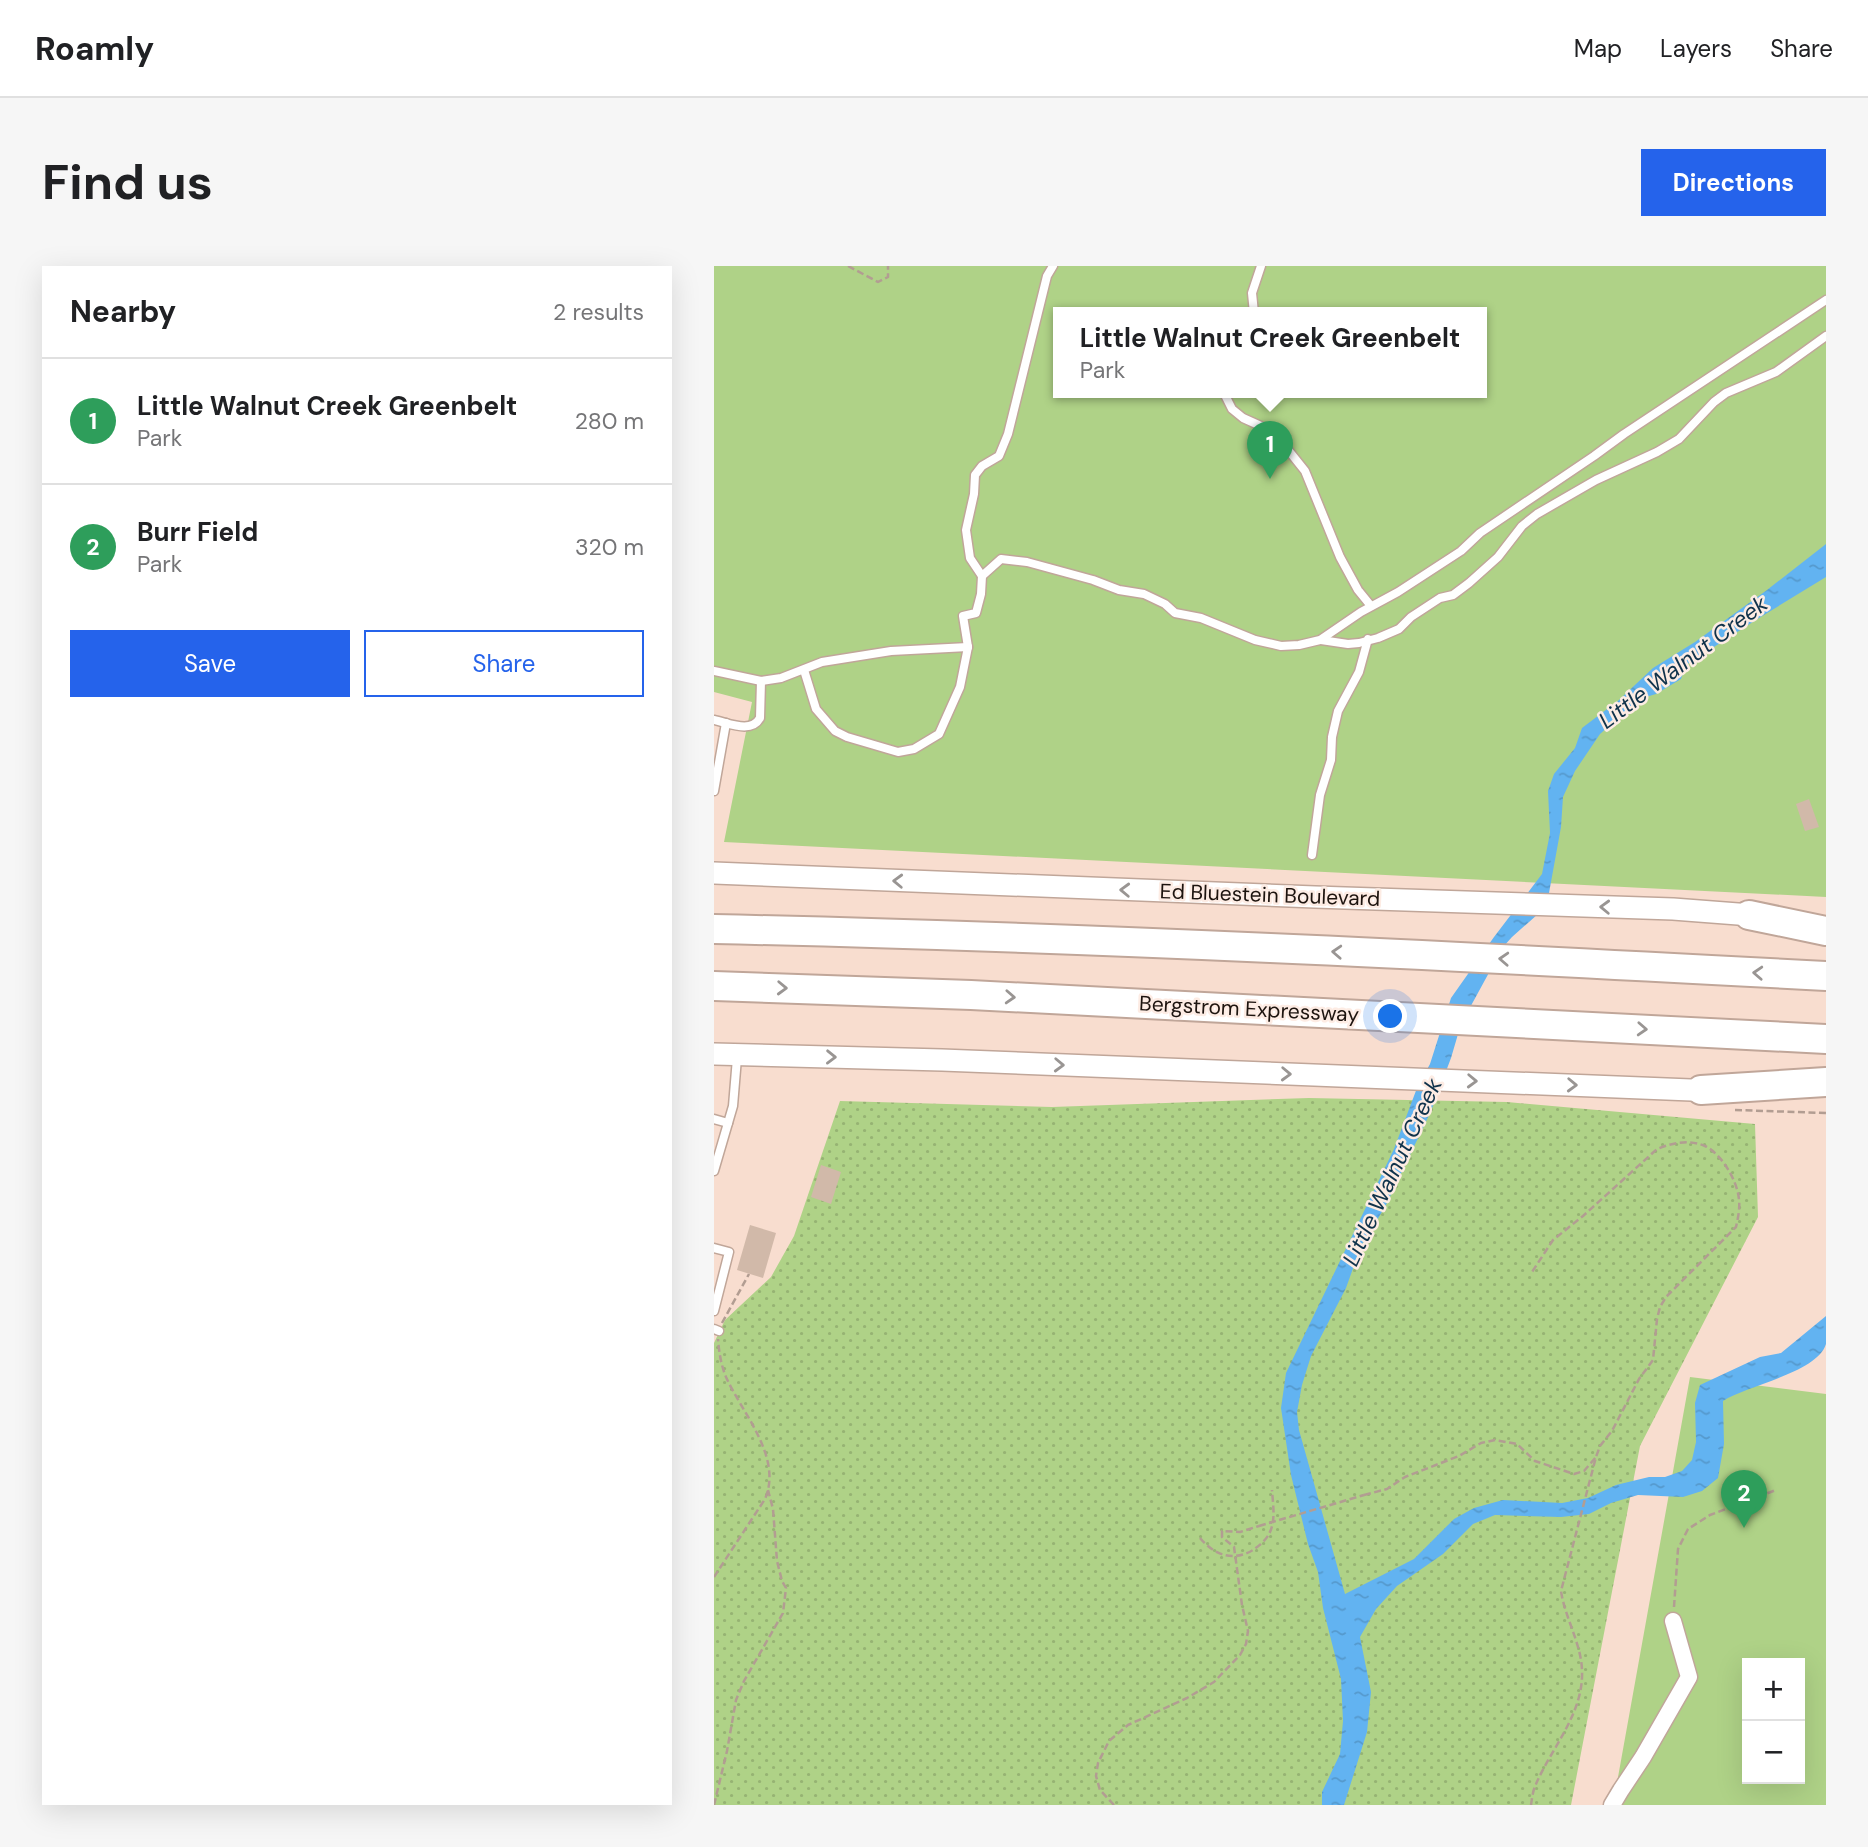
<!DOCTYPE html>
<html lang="en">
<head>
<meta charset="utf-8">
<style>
	body { margin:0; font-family:"DM Sans",sans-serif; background:#f6f6f6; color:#202124 }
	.controls { position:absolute; right:21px; bottom:21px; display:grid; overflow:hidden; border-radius:0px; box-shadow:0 7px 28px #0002 }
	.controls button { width:63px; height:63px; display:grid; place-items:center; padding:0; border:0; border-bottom:2px solid #e0e0e0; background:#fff; color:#202124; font:35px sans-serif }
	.you { position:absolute; left:677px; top:751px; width:24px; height:24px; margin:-18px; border:5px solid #fff; border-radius:50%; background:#1a73e8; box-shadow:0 0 0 10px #1a73e833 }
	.badge { display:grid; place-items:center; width:46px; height:46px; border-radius:50%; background:#2563eb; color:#fff; font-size:23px; font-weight:700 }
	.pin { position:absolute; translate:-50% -58px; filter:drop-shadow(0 2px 4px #0008) }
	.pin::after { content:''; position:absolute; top:37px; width:24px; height:21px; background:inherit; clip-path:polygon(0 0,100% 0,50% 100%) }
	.popup { position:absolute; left:339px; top:41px; width:434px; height:91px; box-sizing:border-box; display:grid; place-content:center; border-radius:0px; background:#fff; filter:drop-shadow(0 2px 5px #0005); font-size:23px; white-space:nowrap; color:#757577 }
	.popup b { font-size:26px; color:#202124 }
	.popup::after { content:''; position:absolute; left:50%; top:100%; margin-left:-14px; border:14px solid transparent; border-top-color:#fff }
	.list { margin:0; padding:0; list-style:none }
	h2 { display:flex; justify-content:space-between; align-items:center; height:91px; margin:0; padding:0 28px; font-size:30px }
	h2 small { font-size:23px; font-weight:400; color:#757577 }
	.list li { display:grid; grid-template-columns:46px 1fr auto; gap:21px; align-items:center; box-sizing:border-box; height:126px; padding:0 28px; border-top:2px solid #e0e0e0 }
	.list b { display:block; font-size:26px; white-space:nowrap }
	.list p { margin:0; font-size:23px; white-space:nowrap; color:#757577 }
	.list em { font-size:23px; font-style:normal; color:#757577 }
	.actions { display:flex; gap:14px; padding:21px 28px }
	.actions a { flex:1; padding:16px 0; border:2px solid #2563eb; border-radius:0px; text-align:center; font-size:24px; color:#2563eb }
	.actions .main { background:#2563eb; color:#fff }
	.map { position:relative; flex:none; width:1112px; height:1539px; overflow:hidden; border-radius:0px }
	header { display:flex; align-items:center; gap:42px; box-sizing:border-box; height:98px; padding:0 35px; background:#fff; border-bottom:2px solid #e0e0e0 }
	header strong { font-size:33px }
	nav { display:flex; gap:38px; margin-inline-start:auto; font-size:24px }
	.intro { display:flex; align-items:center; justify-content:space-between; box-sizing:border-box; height:168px; padding:0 42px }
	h1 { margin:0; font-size:49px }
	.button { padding:18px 32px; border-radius:0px; background:#2563eb; color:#fff; font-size:24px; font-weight:700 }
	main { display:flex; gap:42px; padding:0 42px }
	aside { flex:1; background:#fff; border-radius:0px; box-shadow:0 7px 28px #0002 }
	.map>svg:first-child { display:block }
</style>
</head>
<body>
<header>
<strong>Roamly</strong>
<nav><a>Map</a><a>Layers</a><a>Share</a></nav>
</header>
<div class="intro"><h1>Find us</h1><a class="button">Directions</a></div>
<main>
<aside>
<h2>Nearby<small>2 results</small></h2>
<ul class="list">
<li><span class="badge" style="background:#2e9e5b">1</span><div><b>Little Walnut Creek Greenbelt</b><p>Park</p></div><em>280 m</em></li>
<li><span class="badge" style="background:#2e9e5b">2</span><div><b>Burr Field</b><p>Park</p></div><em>320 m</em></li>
</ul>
<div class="actions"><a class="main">Save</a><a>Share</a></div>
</aside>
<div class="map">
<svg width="1112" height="1539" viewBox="0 0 1112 1539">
	<defs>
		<pattern id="grass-dots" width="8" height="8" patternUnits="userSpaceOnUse" patternTransform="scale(1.75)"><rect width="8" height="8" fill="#afd287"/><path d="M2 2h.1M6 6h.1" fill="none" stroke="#96b373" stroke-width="1.8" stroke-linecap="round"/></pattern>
		<pattern id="water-ripples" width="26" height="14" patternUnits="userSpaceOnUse" patternTransform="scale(1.75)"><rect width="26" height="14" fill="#62b3f1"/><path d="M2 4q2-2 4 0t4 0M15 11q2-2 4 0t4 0" fill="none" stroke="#5599cd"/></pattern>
	</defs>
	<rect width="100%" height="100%" fill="#f8ddcf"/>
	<path fill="url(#grass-dots)" d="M595,832L793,836L1041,858L1044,951L926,1180L857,1539H0V1077L11,1054L57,1011L80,970L126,835L338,841Z"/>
	<g fill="#afd287" fill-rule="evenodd">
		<path d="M0,0H1112V631L10,576L38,436L0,426ZM344,47H768V127H344Z"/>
		<path d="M976,1111L1112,1128V1539H899ZM1033,1397H1086V1513H1033Z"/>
	</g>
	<path fill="url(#water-ripples)" d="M1112,278V311L1045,352L972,399L967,413L942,428L925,433L886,468L861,505L849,531L847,561L835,627L824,648L798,671L789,681L747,758L737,792L717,845L671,941L647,980L632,1022L597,1090L588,1119L583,1146L585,1164L631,1328L700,1293L740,1253L760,1242L789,1234L848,1237L874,1232L902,1219L935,1211H951L968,1205L978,1194L982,1176L981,1137L986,1119L1046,1091L1067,1087L1112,1050C1112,1058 1112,1070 1112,1078C1103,1107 1033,1119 1009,1135L1010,1178L1004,1212L988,1225L969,1231L924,1229L897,1237L875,1248L847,1251L781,1249L759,1258L729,1288L683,1320L662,1343L646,1371L657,1426L653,1466L630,1539H608V1526L626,1488L629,1455L627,1413L609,1342L604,1306L594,1278L577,1209L567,1142L572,1107L680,883L703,822L716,798L737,732L780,671L828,608L836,567L834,525L840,508L861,482L868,462L905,434L939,402L981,376L1053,324Z"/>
	<g fill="#d1b9a9">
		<path d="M1095,533L1105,561L1091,565L1082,538Z"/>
		<path d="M107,899L127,906L117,938L97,931Z"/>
		<path d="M36,959L62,967L49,1012L23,1004Z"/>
	</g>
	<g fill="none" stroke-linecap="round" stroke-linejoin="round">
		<g stroke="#c0a699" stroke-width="11">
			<g id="service">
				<path d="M540,47L538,27L547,0"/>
				<path d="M510,127L518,143L529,152L549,161L571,180L591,205L626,291L644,324L657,340"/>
				<path d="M268,310L256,292L252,264L260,228L261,209L268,200L285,190L294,168L333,10L339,0"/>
				<path d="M607,374L634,378L645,377L664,372L685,363L697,351L726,332L739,329L755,317L784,291L808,260L823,248L882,214L943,186L965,173L1000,136L1012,127L1062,106L1112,70"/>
				<path d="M90,404L102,443L121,465L133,471L184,486L200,483L225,468L246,421L254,381"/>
				<path d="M0,405L47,415L67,412L108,396L177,385L254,381L249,350L262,347L267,328L268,310L287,293L313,296L379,314L405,324L430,328L451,338L461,347L487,352L541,374L567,380L585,379L606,374L647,346L684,326L747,285L766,267L880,190L910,168L1112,34"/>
				<path d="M0,454C15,457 37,468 46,452L47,415"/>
				<path d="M0,525L12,457"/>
				<path d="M598,589L606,529L617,494L618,471L624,445L645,406L654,373"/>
				<path d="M0,853L14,857"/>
				<path d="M0,905L19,840L23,792"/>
				<path d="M0,982L15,986L0,1045"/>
				<path d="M0,1063L5,1065"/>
			</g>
		</g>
		<g stroke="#c0a699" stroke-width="19">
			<path id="minor" d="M898,1539L907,1524L929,1491L975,1411L959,1355"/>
		</g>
		<g stroke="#c0a699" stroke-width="24">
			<g id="secondary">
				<path d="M0,607L601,631L959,643L1050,650"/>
				<path d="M0,788L228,794L1002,825"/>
			</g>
		</g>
		<g stroke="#c0a699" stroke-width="32">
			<g id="motorway">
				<path d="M1035,649L1112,665"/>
				<path d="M0,663C371,671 742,690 1112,710"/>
				<path d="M0,720L257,729L1112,773"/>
				<path d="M987,824L1112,816"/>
			</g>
		</g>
		<g stroke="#b29d92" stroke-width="2.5" stroke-dasharray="7 3.5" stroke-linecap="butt">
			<path d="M134,0L164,16L174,11V0"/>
			<path d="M1021,844L1112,847"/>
			<path d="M8,1057L35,1008"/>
			<path d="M650,1229L673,1223L691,1211L745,1190L767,1177L781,1174L803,1178L821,1195L860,1208L870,1205L882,1191"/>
			<path d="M486,1272C500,1289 519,1296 539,1284C545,1280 552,1274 555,1268C562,1255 559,1239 558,1224"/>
			<path d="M0,1311L51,1233C69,1191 28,1147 12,1111C7,1099 5,1086 4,1073"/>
			<path d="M960,1341L964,1283L974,1263L996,1249L1062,1224"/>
			<path d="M0,1539L13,1485L22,1434L30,1415L69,1347L72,1322L68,1315L63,1295L59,1243L54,1224"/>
			<path d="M400,1539L386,1524L382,1510L384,1497L395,1475L414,1459L473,1432L500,1416L526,1389L532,1378L534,1365L528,1339L520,1281L508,1271V1265L526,1266L545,1260"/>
			<path d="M817,1539C818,1532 819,1524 822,1518C838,1481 870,1447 868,1404C867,1377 851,1352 847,1325L882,1191L886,1180L898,1165L925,1113L939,1094L943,1053L946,1041L952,1031L1022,961C1024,952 1026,943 1025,934C1024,916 1008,888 991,880C975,873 958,877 943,883L869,950L839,974L818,1006"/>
		</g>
		<use href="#service" stroke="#fff" stroke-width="8"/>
		<use href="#minor" stroke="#fff" stroke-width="16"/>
		<use href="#secondary" stroke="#fff" stroke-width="21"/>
		<use href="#motorway" stroke="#fff" stroke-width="28"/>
		<path stroke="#b29d92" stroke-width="2.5" stroke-dasharray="7 3.5" stroke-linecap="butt" d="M545,1260L650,1229"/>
	</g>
	<defs><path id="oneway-chevron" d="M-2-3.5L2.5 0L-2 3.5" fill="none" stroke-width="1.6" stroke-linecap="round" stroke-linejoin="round" transform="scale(1.75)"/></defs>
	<g stroke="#999593">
		<use href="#oneway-chevron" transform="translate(184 615) rotate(-178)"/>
		<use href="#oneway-chevron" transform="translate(411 624) rotate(-178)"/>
		<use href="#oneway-chevron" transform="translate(891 641) rotate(-178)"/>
		<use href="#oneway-chevron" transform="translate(623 686) rotate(-177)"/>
		<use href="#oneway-chevron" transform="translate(790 693) rotate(-177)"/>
		<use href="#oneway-chevron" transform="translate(1044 707) rotate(-177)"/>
		<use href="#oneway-chevron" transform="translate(68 722) rotate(2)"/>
		<use href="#oneway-chevron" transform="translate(296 731) rotate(3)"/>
		<use href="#oneway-chevron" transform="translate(928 763) rotate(3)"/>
		<use href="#oneway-chevron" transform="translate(117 791) rotate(1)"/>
		<use href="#oneway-chevron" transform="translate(345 799) rotate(2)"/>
		<use href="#oneway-chevron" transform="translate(572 808) rotate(2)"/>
		<use href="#oneway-chevron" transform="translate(758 815) rotate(2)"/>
		<use href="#oneway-chevron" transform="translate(858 819) rotate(2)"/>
	</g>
	<g text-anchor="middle" stroke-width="5" stroke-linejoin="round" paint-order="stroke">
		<g font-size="21" fill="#1d140f" stroke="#fdece4">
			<text transform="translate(556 629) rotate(2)" y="7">Ed Bluestein Boulevard</text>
			<text transform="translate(535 743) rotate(3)" y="7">Bergstrom Expressway</text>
		</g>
		<g font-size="23" font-style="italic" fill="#0f324b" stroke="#fdece4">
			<text transform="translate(969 396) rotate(-37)" y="8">Little Walnut Creek</text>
			<text transform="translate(678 906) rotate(-65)" y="8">Little Walnut Creek</text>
		</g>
	</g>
</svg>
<div class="controls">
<button>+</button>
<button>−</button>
</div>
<div class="you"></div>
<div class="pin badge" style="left:556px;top:213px;background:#2e9e5b">1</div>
<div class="popup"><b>Little Walnut Creek Greenbelt</b>Park</div>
<div class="pin badge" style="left:1030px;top:1262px;background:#2e9e5b">2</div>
</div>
</main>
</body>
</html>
